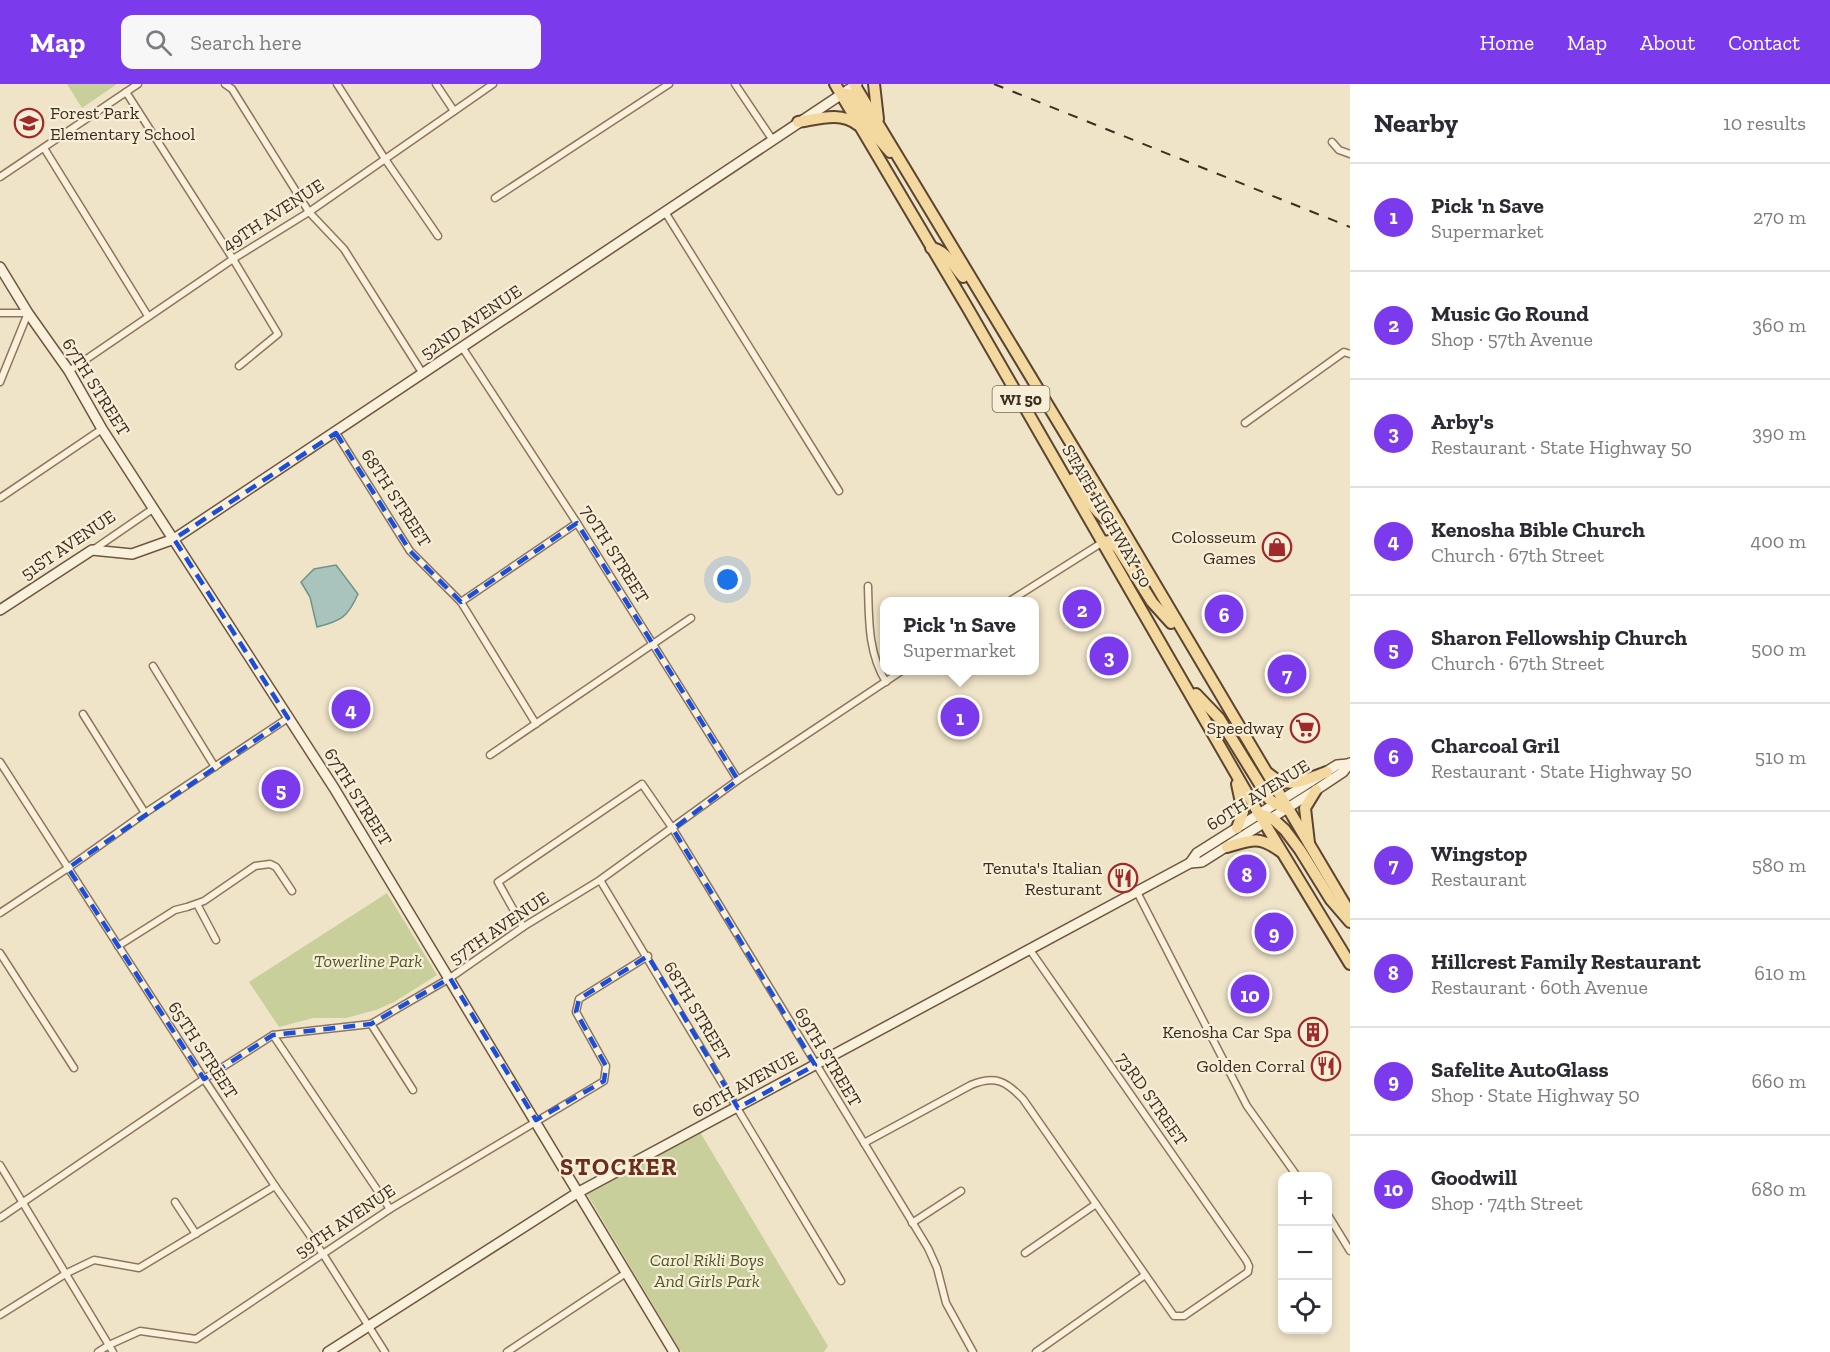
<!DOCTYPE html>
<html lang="en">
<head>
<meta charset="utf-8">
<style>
	body { margin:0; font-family:"Zilla Slab",serif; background:#f7f7f7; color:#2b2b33 }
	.controls { position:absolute; right:18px; bottom:18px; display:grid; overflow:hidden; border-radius:12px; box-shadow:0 3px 9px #0003 }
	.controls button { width:54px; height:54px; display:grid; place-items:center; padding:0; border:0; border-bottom:2px solid #e1e1e2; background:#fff; color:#2b2b33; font:30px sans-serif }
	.you { position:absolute; left:728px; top:496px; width:21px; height:21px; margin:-15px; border:4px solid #fff; border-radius:50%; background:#1a73e8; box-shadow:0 0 0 9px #1a73e833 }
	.badge { display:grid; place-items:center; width:39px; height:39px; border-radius:50%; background:#7c3aed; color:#fff; font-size:20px; font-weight:700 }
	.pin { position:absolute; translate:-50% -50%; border:3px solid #fff; box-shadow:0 2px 6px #0006 }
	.popup { position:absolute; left:880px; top:513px; width:159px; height:78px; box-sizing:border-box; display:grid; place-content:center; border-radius:12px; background:#fff; filter:drop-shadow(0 2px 4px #0005); font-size:20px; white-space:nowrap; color:#7c7c81 }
	.popup b { font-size:22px; color:#2b2b33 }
	.popup::after { content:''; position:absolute; left:50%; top:100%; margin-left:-12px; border:12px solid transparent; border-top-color:#fff }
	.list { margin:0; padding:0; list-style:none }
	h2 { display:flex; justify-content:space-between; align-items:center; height:78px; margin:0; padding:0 24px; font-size:26px }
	h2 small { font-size:20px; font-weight:400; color:#7c7c81 }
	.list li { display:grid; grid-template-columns:39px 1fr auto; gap:18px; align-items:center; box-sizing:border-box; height:108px; padding:0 24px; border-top:2px solid #e1e1e2 }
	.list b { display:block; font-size:22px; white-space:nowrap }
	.list p { margin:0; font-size:20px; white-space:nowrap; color:#7c7c81 }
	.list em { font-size:20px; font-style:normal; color:#7c7c81 }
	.icon { flex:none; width:33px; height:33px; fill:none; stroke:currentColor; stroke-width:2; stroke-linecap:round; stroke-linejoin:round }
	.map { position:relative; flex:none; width:1350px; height:1268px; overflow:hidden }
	header { display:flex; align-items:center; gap:36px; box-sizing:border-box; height:84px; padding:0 30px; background:#7c3aed; color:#fff }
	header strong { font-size:28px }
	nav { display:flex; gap:33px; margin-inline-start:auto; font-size:21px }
	.search { width:420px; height:54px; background:#f7f7f7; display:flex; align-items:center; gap:15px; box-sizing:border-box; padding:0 21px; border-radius:12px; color:#7c7c81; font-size:22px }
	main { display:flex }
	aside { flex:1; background:#fff }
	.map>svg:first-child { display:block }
</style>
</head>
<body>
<header>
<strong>Map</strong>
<div class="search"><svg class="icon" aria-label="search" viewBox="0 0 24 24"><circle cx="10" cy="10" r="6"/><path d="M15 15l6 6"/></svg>Search here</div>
<nav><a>Home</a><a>Map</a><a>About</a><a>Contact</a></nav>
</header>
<main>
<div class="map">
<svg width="1350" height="1268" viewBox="0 0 1350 1268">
	<rect width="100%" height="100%" fill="#f0e4c8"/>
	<g fill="#c9cf9b">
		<path d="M67,0H117L82,24Z"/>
		<path d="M387,809L437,891L394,918L376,926L346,934H313L279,943L249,898Z"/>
		<path d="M700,1048L828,1262L824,1268H681L587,1110Z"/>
	</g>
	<path fill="#a9c4bc" stroke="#6f938a" stroke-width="1.5" d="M336,481L358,510C348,533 341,537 317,543L310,513L301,498L314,485Z"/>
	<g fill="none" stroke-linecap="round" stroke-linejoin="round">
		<g stroke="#8d765c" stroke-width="9">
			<g id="street">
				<path d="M225,0L232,5L309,128L344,165L423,290"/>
				<path d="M337,0L385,75L438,152"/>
				<path d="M436,0L454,27"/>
				<path d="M735,0L772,55"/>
				<path d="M126,8L233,175L278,250L239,282"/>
				<path d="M1332,58L1339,66L1350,70"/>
				<path d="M44,64L148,232"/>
				<path d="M0,93L138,0"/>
				<path d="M495,114L669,0"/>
				<path d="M665,128L839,407"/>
				<path d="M0,229H28L0,298"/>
				<path d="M462,263L577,439L738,696"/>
				<path d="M69,287L233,175L309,128L493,0"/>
				<path d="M1245,339L1344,268L1350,270"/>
				<path d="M336,349L410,467L461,518L536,640"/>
				<path d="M0,414L102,345"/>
				<path d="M93,466L154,424"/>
				<path d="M868,502C869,536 868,569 886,598"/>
				<path d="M461,518L577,439"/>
				<path d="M1008,518L1103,458"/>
				<path d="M153,582L215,683"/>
				<path d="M83,630L145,729"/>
				<path d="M490,671L691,534"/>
				<path d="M0,678L204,995L275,1102L323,1170L385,1268"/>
				<path d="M600,796L841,1197"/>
				<path d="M1137,808L1247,1022L1297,1092"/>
				<path d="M197,820L216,856"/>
				<path d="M0,829L68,784L145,729L288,634"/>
				<path d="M523,843L498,798L642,700L673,745L928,1164L937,1184L946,1219L973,1268"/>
				<path d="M118,862L175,826L187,823L204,817L255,782L270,780L276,783L292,807"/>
				<path d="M0,869L74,984"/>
				<path d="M371,940L413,1006"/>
				<path d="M273,951L390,1125"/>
				<path d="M864,1059L971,1001C995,991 1006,997 1023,1015L1174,1232H1184L1248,1188L1249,1182L1246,1176L1030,866"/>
				<path d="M0,1081L113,1268"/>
				<path d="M175,1118L196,1150"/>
				<path d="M1328,1131L1350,1167"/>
				<path d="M0,1134L204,995L273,951L371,940L450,894L523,843L600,796L738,696L903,586"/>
				<path d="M912,1139L961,1107"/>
				<path d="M1025,1169L1096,1120"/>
				<path d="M0,1231L67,1189L94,1176L139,1184L275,1102"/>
				<path d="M98,1268L109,1261L140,1247L196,1255L390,1125L604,997L606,982L576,928L579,915L648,872"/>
				<path d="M507,1268L626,1189"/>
				<path d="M1036,1268L1145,1191"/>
			</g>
		</g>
		<g stroke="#6f573f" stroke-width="12">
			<g id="secondary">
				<path d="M0,183L28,229L69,287L102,345L334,704L674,1268"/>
				<path d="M0,526L92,466L132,470L174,455L857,0"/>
				<path d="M1190,779L1197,769L1337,681L1348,680"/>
				<path d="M328,1268L577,1109L1190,779L1202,778L1316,706L1343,688L1350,679"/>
			</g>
		</g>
		<g stroke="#5b4430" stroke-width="14">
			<g id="primary">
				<path d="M835,0L967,223L1259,730L1350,880"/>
				<path d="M854,0L1119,439L1350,829"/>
				<path d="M874,0L878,35"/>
				<path d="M841,9L852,11L876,52L890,68"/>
				<path d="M798,38C818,35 841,27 858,41"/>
				<path d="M931,164C945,165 954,183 963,193"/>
				<path d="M1073,395C1083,407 1102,442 1119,439"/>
				<path d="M1103,458L1110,457L1118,464L1152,518L1171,539"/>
				<path d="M1196,610L1219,634L1269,715L1276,720L1287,725"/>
				<path d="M1269,690C1288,707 1306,695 1327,688"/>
				<path d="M1259,730L1272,734L1285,746L1300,766L1331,816L1350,838"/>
				<path d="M1237,744L1243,728L1237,700"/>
				<path d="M1309,759L1305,724L1316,706"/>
				<path d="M1227,763C1251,756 1258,751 1280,767"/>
			</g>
		</g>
		<use href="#street" stroke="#faf1dc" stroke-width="6"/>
		<use href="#secondary" stroke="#faf1dc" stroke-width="9"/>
		<use href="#primary" stroke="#f3d9a0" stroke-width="10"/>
		<path stroke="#3d2e20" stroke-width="2" stroke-dasharray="10 10" stroke-linecap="butt" d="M994,0L1350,143"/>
	</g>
	<path fill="none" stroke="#1d4ed8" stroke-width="4.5" stroke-dasharray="12 8" stroke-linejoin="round" d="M336,349L410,467L461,518L577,439L738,696L673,745L815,981L738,1024L648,872L579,915L576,928L606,982L604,997L536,1036L450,894L371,940L273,951L204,995L68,784L288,634L174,455Z"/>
	<defs>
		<g id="school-ring" transform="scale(1.5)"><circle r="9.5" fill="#f7eed8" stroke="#9e2a2b" stroke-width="1.5"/><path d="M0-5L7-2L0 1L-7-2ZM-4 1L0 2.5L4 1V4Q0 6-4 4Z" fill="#9e2a2b"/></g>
		<g id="shop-ring" transform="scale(1.5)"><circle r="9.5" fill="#f7eed8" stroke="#9e2a2b" stroke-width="1.5"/><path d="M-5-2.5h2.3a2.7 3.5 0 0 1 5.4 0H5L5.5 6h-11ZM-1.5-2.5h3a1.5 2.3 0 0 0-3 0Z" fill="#9e2a2b"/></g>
		<g id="supermarket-ring" transform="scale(1.5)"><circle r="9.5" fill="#f7eed8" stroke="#9e2a2b" stroke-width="1.5"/><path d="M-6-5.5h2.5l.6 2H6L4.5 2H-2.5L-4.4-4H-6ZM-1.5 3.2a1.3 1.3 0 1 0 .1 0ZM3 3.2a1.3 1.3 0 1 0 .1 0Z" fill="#9e2a2b"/></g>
		<g id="restaurant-ring" transform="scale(1.5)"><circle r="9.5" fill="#f7eed8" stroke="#9e2a2b" stroke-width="1.5"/><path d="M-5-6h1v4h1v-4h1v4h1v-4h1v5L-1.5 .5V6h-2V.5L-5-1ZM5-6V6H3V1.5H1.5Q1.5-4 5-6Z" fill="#9e2a2b"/></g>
		<g id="building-ring" transform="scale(1.5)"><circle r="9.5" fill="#f7eed8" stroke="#9e2a2b" stroke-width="1.5"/><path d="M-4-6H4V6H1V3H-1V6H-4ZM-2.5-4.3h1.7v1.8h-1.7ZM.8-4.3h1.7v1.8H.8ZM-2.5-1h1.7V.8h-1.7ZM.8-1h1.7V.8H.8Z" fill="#9e2a2b"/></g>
	</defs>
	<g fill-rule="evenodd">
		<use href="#school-ring" x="29" y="39"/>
		<use href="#shop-ring" x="1277" y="463"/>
		<use href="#supermarket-ring" x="1305" y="644"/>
		<use href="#restaurant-ring" x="1123" y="794"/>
		<use href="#building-ring" x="1313" y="948"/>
		<use href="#restaurant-ring" x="1326" y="982"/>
	</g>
	<g text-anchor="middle" stroke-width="4.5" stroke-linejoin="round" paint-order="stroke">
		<rect fill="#f7eed8" stroke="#756857" stroke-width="1.5" x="992.5" y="302" width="57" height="26" rx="4.5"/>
		<g font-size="16" font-weight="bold" fill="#3d2e20">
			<text x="1021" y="321">WI 50</text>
		</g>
		<g font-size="18" fill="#3d2e20" stroke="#f7eed8" text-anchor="end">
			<text x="50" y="35" text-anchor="start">Forest Park<tspan x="50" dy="21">Elementary School</tspan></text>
			<text x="1256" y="459">Colosseum<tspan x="1256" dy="21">Games</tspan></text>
			<text x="1284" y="650">Speedway</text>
			<text x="1102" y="790">Tenuta's Italian<tspan x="1102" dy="21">Resturant</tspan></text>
			<text x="1292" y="954">Kenosha Car Spa</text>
			<text x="1305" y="988">Golden Corral</text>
		</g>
		<g font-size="18" fill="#3d2e20" stroke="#f7eed8">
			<text transform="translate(273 131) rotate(-33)" y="6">49TH AVENUE</text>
			<text transform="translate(471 238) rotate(-34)" y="6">52ND AVENUE</text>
			<text transform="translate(96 303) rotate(58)" y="6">67TH STREET</text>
			<text transform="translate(396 414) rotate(57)" y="6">68TH STREET</text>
			<text transform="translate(1107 432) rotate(60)" y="6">STATE HIGHWAY 50</text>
			<text transform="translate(68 461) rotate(-34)" y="6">51ST AVENUE</text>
			<text transform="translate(615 470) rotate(58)" y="6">70TH STREET</text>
			<text transform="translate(1258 711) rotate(-32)" y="6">60TH AVENUE</text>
			<text transform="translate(358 713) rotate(58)" y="6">67TH STREET</text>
			<text transform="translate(499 844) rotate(-34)" y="6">57TH AVENUE</text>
			<text transform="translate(697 927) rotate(59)" y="6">68TH STREET</text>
			<text transform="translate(203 966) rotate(57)" y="6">65TH STREET</text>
			<text transform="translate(828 973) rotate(59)" y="6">69TH STREET</text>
			<text transform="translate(745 1000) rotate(-29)" y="6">60TH AVENUE</text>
			<text transform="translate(1152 1015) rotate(55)" y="6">73RD STREET</text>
			<text transform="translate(345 1137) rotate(-34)" y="6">59TH AVENUE</text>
		</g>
		<g font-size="18" font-style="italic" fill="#4d5a26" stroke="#f7eed8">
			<text x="368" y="883">Towerline Park</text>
			<text x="707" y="1182">Carol Rikli Boys<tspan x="707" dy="21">And Girls Park</tspan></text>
		</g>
		<g font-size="24" font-weight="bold" letter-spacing="1.5" fill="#6b2e1e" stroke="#f7eed8">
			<text x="619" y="1091">STOCKER</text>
		</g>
	</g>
</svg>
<div class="controls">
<button>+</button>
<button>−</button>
<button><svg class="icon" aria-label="locate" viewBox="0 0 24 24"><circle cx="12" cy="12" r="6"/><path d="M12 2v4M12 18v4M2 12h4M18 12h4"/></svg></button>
</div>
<div class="you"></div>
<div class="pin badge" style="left:960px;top:633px">1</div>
<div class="popup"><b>Pick 'n Save</b>Supermarket</div>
<div class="pin badge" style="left:1082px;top:525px">2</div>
<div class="pin badge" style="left:1109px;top:572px">3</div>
<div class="pin badge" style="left:351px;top:625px">4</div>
<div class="pin badge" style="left:281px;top:705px">5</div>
<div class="pin badge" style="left:1224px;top:530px">6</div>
<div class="pin badge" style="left:1287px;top:590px">7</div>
<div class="pin badge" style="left:1247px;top:790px">8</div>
<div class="pin badge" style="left:1274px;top:848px">9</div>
<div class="pin badge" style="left:1250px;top:910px">10</div>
</div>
<aside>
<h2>Nearby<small>10 results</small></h2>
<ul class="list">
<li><span class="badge">1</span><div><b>Pick 'n Save</b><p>Supermarket</p></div><em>270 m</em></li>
<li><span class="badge">2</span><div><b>Music Go Round</b><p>Shop · 57th Avenue</p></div><em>360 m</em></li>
<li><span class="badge">3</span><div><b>Arby's</b><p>Restaurant · State Highway 50</p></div><em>390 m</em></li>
<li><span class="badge">4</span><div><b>Kenosha Bible Church</b><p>Church · 67th Street</p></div><em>400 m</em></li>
<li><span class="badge">5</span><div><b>Sharon Fellowship Church</b><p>Church · 67th Street</p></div><em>500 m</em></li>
<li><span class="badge">6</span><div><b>Charcoal Gril</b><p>Restaurant · State Highway 50</p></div><em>510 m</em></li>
<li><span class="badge">7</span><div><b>Wingstop</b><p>Restaurant</p></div><em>580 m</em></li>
<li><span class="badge">8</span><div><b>Hillcrest Family Restaurant</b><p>Restaurant · 60th Avenue</p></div><em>610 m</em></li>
<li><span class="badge">9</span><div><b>Safelite AutoGlass</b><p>Shop · State Highway 50</p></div><em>660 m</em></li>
<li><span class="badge">10</span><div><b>Goodwill</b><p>Shop · 74th Street</p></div><em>680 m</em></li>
</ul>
</aside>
</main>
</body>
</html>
